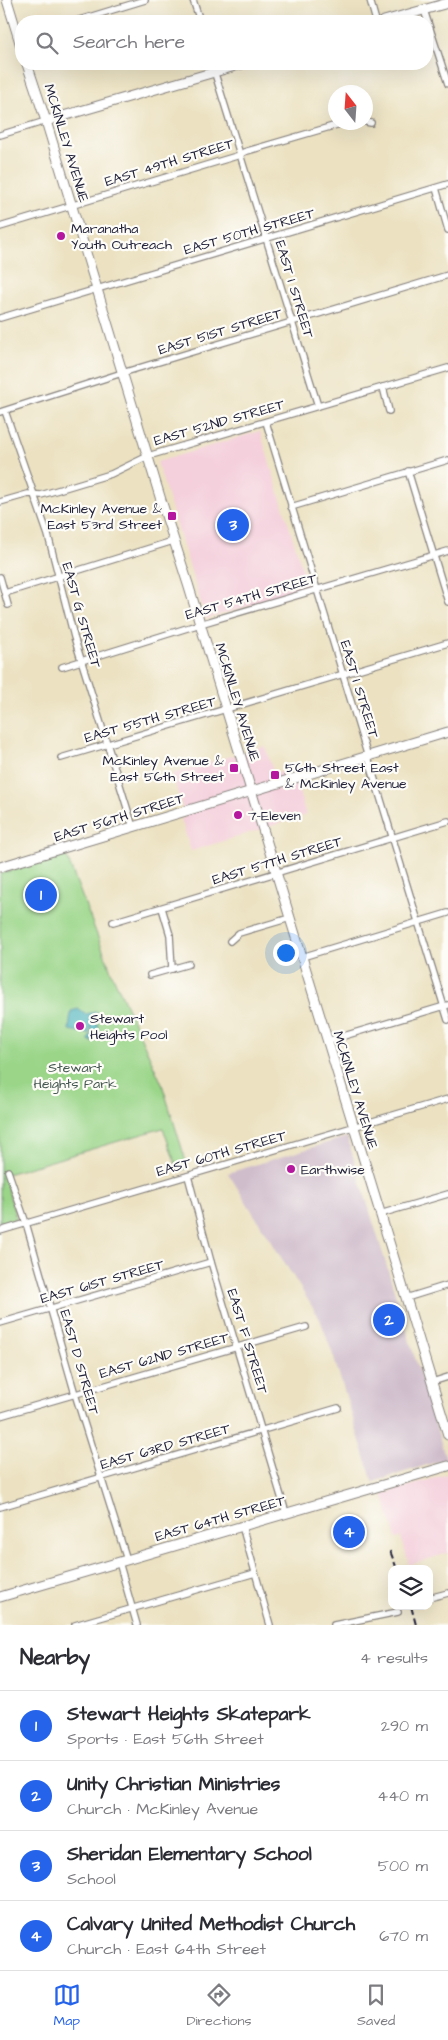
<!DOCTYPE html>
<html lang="en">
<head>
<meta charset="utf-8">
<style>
	body { margin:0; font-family:"Architects Daughter",sans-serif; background:#f7f7f7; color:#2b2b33 }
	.controls { position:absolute; right:15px; bottom:15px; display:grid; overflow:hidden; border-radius:10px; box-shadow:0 5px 20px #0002 }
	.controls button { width:45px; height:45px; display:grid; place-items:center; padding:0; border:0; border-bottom:1px solid #e1e1e2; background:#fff; color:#2b2b33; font:25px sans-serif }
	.compass { position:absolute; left:328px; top:85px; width:45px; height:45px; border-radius:50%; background:#fff; box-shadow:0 5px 20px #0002; rotate:343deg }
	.you { position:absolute; left:285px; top:952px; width:18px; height:18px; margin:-12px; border:4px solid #fff; border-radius:50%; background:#1a73e8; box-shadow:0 0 0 8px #1a73e833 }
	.badge { display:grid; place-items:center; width:32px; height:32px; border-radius:50%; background:#2563eb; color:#fff; font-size:16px; font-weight:700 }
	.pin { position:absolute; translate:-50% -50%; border:2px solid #fff; box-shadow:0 1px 5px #0006 }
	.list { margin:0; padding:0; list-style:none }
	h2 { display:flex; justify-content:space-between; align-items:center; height:65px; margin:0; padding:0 20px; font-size:21px }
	h2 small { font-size:16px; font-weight:400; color:#7c7c81 }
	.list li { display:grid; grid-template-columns:32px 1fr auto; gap:15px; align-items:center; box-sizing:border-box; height:70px; padding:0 20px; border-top:1px solid #e1e1e2 }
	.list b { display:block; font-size:19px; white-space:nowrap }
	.list p { margin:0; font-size:16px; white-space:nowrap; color:#7c7c81 }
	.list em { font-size:16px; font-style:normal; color:#7c7c81 }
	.icon { flex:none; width:28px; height:28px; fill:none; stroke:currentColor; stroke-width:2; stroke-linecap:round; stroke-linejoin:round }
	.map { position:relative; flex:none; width:448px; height:1625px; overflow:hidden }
	.search { position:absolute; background:#fff; box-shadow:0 5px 20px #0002; left:15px; right:15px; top:15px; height:55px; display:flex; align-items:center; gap:12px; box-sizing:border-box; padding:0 18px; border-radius:20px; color:#7c7c81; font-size:19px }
	.sheet { height:345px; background:#fff }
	nav { display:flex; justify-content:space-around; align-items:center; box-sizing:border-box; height:70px; border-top:1px solid #e1e1e2; background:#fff; font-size:14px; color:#7c7c81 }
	nav a { display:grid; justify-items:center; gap:2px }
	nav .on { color:#2563eb }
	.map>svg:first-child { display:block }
</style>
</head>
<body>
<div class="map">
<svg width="448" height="1625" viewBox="0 0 448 1625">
	<rect width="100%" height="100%" fill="#fdfcf7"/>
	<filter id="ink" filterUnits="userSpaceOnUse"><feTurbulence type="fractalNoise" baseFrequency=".02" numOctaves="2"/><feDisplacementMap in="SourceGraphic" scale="10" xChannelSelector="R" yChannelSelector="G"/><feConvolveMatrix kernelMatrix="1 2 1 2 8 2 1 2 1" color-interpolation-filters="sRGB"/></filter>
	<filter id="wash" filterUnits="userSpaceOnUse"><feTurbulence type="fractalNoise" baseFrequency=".0096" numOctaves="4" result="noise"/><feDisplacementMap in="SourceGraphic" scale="20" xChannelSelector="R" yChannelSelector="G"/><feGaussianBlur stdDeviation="1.12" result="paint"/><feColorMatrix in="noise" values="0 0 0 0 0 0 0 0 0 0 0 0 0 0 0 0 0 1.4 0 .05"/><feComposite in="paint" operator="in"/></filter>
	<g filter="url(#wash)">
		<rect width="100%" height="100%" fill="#ece2c2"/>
		<g fill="#f4cfdc">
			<path d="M260,431L308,588L206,619L157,462Z"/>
			<path d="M265,746L274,774L292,769L306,815L191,851L181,819L185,817L172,774Z"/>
			<path d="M448,1474V1553L409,1565L401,1537L396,1538L383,1494Z"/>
		</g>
		<path fill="#d0bdcc" d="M347,1137L446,1459L373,1482L332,1352L320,1319L228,1173Z"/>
		<path fill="#9ad588" stroke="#5e7c62" d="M66,855L113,976L162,1084L188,1168L178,1171L163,1128L4,1175L16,1219L0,1223V874Z"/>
		<path fill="#3bacb7" stroke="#2e6779" d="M78,1009L85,1014L96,1012L99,1014L98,1020L92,1023H97C100,1029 98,1039 93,1042L88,1040L92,1033L91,1025L89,1034L69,1030L71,1011Z"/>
	</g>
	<g filter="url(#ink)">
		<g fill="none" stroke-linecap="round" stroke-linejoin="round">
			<g stroke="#87827e" stroke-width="8">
				<g id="street">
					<path d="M193,0L200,21"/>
					<path d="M370,0L376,21"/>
					<path d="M424,10L448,84"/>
					<path d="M76,21L145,0"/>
					<path d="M212,64L318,406"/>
					<path d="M366,122L371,123"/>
					<path d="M0,135L46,121"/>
					<path d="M436,188L448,230"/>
					<path d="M0,227L240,155L244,152L347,122"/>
					<path d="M0,318L448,184"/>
					<path d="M383,387L389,411"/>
					<path d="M5,411L48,535L74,637L133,827"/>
					<path d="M0,412L122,373L448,275"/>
					<path d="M266,422L448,1020"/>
					<path d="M408,471L448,602"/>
					<path d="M0,502L28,494L41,495L111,474L148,456L448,368"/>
					<path d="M291,507L448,460"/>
					<path d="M0,577L8,605"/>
					<path d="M5,593L173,541"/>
					<path d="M62,667L200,624L448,551"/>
					<path d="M61,758L448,643"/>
					<path d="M162,908L170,935L172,969"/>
					<path d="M113,922L448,821"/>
					<path d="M230,941L239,933L290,918"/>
					<path d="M302,957L448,913"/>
					<path d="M150,975L189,964"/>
					<path d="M327,1041L448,1005"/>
					<path d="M8,1171L26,1223L75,1394L127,1560"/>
					<path d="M188,1176L211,1262L286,1513"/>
					<path d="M380,1214L448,1194"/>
					<path d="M0,1231L448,1099"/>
					<path d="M406,1298L448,1285"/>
					<path d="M0,1323L211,1262"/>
					<path d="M432,1382L448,1377"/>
					<path d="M0,1416L306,1327"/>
					<path d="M0,1507L338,1408"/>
					<path d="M242,1526L270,1625"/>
					<path d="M119,1562L137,1625"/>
					<path d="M429,1598L448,1593"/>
					<path d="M75,1625L255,1573"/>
					<path d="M334,1625L398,1612"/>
				</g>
			</g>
			<g stroke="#87827e" stroke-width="11">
				<g id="secondary">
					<path d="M7,0L21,46"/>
					<path d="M384,21L448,3"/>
					<path d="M27,64L46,121L161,500L188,584L448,1435"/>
					<path d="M46,121L242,64"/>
					<path d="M0,867L448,732"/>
					<path d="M0,1597L448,1466"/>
				</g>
			</g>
			<use href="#street" stroke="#fff" stroke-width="5.5"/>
			<use href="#secondary" stroke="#fff" stroke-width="9"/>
			<g stroke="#22223b" stroke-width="2" stroke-dasharray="8 4" stroke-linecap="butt">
				<path d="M390,1551L397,1569"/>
				<path d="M411,1606L416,1625"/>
			</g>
		</g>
	</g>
	<g fill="#b5179e" stroke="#fdfcf7" stroke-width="2">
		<circle cx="61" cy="236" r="5"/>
		<rect x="167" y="511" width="10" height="10" rx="2.5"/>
		<rect x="229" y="763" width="10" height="10" rx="2.5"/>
		<rect x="270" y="770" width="10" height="10" rx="2.5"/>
		<circle cx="238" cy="815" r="5"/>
		<circle cx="80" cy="1026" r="5"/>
		<circle cx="291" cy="1169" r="5"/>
	</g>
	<g text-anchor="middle" stroke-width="4.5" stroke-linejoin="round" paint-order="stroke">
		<g font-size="14" fill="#22223b" stroke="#fdfcf7">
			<text transform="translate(67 143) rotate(73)" y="5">MCKINLEY AVENUE</text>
			<text transform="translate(169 162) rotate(-17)" y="5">EAST 49TH STREET</text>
			<text transform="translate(249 231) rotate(-16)" y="5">EAST 50TH STREET</text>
			<text transform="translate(295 289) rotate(73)" y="5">EAST I STREET</text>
			<text transform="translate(220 331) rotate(-17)" y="5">EAST 51ST STREET</text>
			<text transform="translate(219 422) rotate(-16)" y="5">EAST 52ND STREET</text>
			<text transform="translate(251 596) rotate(-16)" y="5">EAST 54TH STREET</text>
			<text transform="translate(82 615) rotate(74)" y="5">EAST G STREET</text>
			<text transform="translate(360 689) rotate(73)" y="5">EAST I STREET</text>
			<text transform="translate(238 702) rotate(73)" y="5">MCKINLEY AVENUE</text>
			<text transform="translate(150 719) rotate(-16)" y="5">EAST 55TH STREET</text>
			<text transform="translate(119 817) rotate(-17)" y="5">EAST 56TH STREET</text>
			<text transform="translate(277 860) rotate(-17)" y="5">EAST 57TH STREET</text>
			<text transform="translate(356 1090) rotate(73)" y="5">MCKINLEY AVENUE</text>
			<text transform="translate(221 1153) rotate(-16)" y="5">EAST 60TH STREET</text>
			<text transform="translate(102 1281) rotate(-16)" y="5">EAST 61ST STREET</text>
			<text transform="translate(248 1341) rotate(73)" y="5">EAST F STREET</text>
			<text transform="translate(164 1355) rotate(-16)" y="5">EAST 62ND STREET</text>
			<text transform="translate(80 1362) rotate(74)" y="5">EAST D STREET</text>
			<text transform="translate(165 1446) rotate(-16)" y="5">EAST 63RD STREET</text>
			<text transform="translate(220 1518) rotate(-16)" y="5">EAST 64TH STREET</text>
		</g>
		<g font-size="14" fill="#22223b" stroke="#fdfcf7" text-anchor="start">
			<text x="71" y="233">Maranatha<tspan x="71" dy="16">Youth Outreach</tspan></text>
			<text x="162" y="513" text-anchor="end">McKinley Avenue &amp;<tspan x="162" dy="16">East 53rd Street</tspan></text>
			<text x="224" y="765" text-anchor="end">McKinley Avenue &amp;<tspan x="224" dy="16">East 56th Street</tspan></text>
			<text x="285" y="772">56th Street East<tspan x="285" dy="16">&amp; McKinley Avenue</tspan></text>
			<text x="248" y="820">7-Eleven</text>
			<text x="90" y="1023">Stewart<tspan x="90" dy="16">Heights Pool</tspan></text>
			<text x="301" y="1174">Earthwise</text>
		</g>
		<g font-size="14" fill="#465852" stroke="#fdfcf7">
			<text x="75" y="1072">Stewart<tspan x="75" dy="16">Heights Park</tspan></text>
		</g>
	</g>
</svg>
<div class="controls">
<button><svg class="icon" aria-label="layers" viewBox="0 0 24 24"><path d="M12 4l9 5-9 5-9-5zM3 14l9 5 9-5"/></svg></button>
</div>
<svg class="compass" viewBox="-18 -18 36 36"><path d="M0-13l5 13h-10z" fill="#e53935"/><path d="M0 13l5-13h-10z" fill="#7c7c81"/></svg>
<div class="you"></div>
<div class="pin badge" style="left:41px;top:895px">1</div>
<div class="pin badge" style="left:389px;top:1320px">2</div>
<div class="pin badge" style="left:233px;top:525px">3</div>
<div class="pin badge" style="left:349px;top:1532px">4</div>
<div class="search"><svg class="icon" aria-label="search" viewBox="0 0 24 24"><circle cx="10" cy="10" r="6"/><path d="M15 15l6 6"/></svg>Search here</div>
</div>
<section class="sheet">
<h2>Nearby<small>4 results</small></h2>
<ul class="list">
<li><span class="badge">1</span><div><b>Stewart Heights Skatepark</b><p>Sports · East 56th Street</p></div><em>290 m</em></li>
<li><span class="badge">2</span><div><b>Unity Christian Ministries</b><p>Church · McKinley Avenue</p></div><em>440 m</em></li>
<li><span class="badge">3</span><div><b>Sheridan Elementary School</b><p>School</p></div><em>500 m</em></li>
<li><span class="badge">4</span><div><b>Calvary United Methodist Church</b><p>Church · East 64th Street</p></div><em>670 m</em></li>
</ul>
</section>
<nav>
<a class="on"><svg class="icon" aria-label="map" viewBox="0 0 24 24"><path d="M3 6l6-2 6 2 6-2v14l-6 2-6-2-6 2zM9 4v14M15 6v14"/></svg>Map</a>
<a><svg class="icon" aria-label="directions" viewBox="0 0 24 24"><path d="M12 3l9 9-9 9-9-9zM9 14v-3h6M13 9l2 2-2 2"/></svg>Directions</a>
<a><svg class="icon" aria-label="saved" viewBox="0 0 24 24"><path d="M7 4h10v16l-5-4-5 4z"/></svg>Saved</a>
</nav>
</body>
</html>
